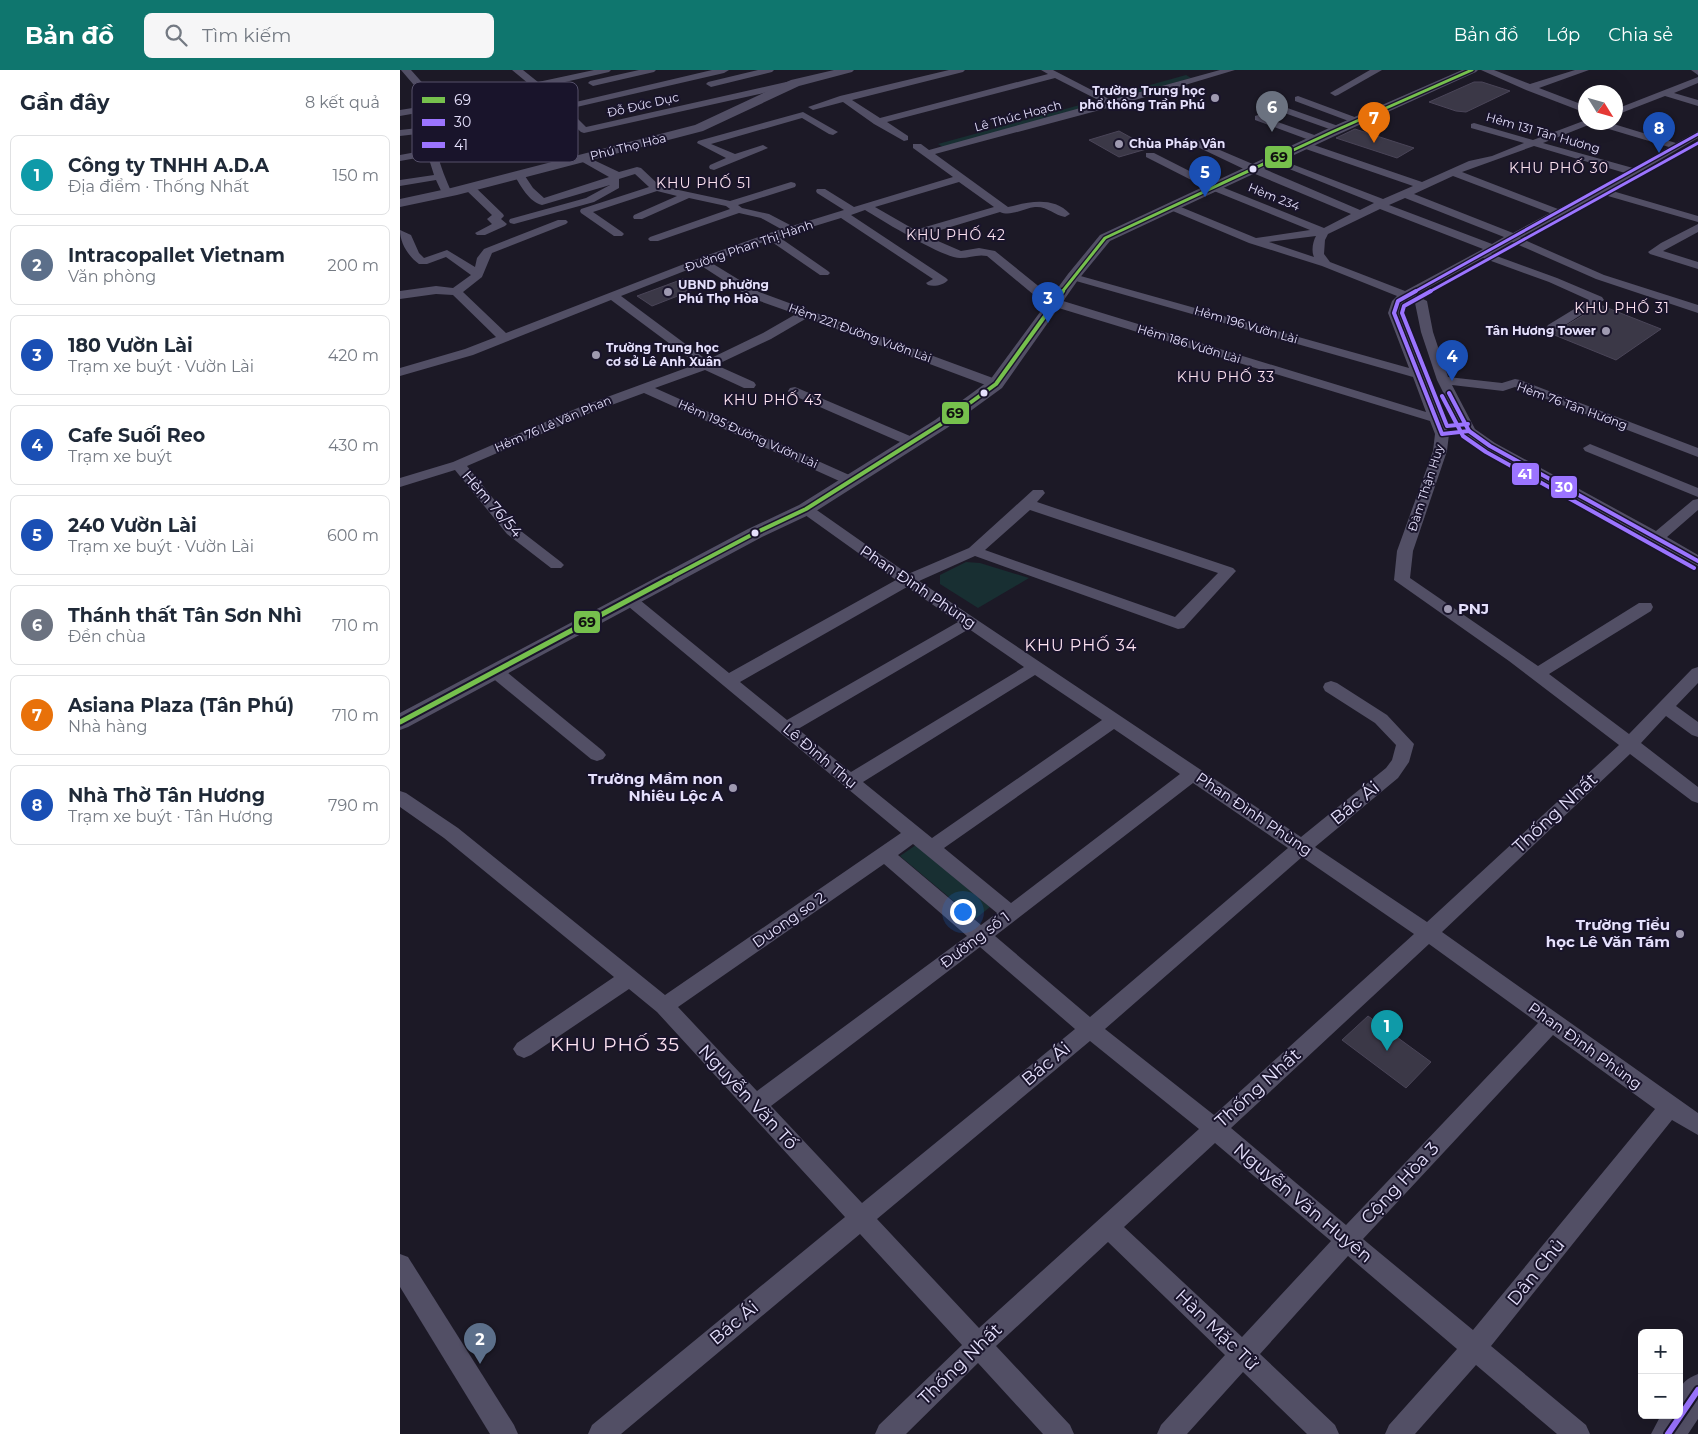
<!DOCTYPE html>
<html lang="vi">
<head>
<meta charset="utf-8">
<style>
	body { margin:0; font-family:Montserrat,sans-serif; background:#f6f6f7; color:#1f2937 }
	.controls { position:absolute; right:15px; bottom:15px; display:grid; overflow:hidden; border-radius:8px; box-shadow:0 5px 20px #0002 }
	.controls button { width:45px; height:45px; display:grid; place-items:center; padding:0; border:0; border-bottom:1px solid #e0e1e3; background:#fff; color:#1f2937; font:25px sans-serif }
	.compass { position:absolute; left:1178px; top:15px; width:45px; height:45px; border-radius:50%; background:#fff; box-shadow:0 5px 20px #0002; rotate:127deg }
	.you { position:absolute; left:562px; top:841px; width:18px; height:18px; margin:-12px; border:4px solid #fff; border-radius:50%; background:#1a73e8; box-shadow:0 0 0 8px #1a73e833 }
	.badge { display:grid; place-items:center; width:32px; height:32px; border-radius:50%; background:#0f766e; color:#fff; font-size:16px; font-weight:700 }
	.pin { position:absolute; translate:-50% -41px; filter:drop-shadow(0 1px 2px #0008) }
	.pin::after { content:''; position:absolute; top:26px; width:18px; height:15px; background:inherit; clip-path:polygon(0 0,100% 0,50% 100%) }
	.list { margin:0; padding:0; list-style:none }
	h2 { display:flex; justify-content:space-between; align-items:center; height:65px; margin:0; padding:0 20px; font-size:21px }
	h2 small { font-size:16px; font-weight:400; color:#747a83 }
	.list li { display:grid; grid-template-columns:32px 1fr auto; gap:15px; align-items:center; box-sizing:border-box; height:80px; margin:0 10px 10px; padding:0 10px; border:1px solid #e0e1e3; border-radius:8px }
	.list b { display:block; font-size:19px; white-space:nowrap }
	.list p { margin:0; font-size:16px; white-space:nowrap; color:#747a83 }
	.list em { font-size:16px; font-style:normal; color:#747a83 }
	.icon { flex:none; width:28px; height:28px; fill:none; stroke:currentColor; stroke-width:2; stroke-linecap:round; stroke-linejoin:round }
	.map { position:relative; flex:none; width:1298px; height:1364px; overflow:hidden }
	header { display:flex; align-items:center; gap:30px; box-sizing:border-box; height:70px; padding:0 25px; background:#0f766e; color:#fff }
	header strong { font-size:24px }
	nav { display:flex; gap:28px; margin-inline-start:auto; font-size:18px }
	.search { width:350px; height:45px; background:#f6f6f7; display:flex; align-items:center; gap:12px; box-sizing:border-box; padding:0 18px; border-radius:8px; color:#747a83; font-size:19px }
	main { display:flex }
	aside { flex:1; background:#fff }
	.map>svg:first-child { display:block }
</style>
</head>
<body>
<header>
<strong>Bản đồ</strong>
<div class="search"><svg class="icon" aria-label="search" viewBox="0 0 24 24"><circle cx="10" cy="10" r="6"/><path d="M15 15l6 6"/></svg>Tìm kiếm</div>
<nav><a>Bản đồ</a><a>Lớp</a><a>Chia sẻ</a></nav>
</header>
<main>
<aside>
<h2>Gần đây<small>8 kết quả</small></h2>
<ul class="list">
<li><span class="badge" style="background:#0f9aa8">1</span><div><b>Công ty TNHH A.D.A</b><p>Địa điểm · Thống Nhất</p></div><em>150 m</em></li>
<li><span class="badge" style="background:#5c6f8a">2</span><div><b>Intracopallet Vietnam</b><p>Văn phòng</p></div><em>200 m</em></li>
<li><span class="badge" style="background:#1a4fb4">3</span><div><b>180 Vườn Lài</b><p>Trạm xe buýt · Vườn Lài</p></div><em>420 m</em></li>
<li><span class="badge" style="background:#1a4fb4">4</span><div><b>Cafe Suối Reo</b><p>Trạm xe buýt</p></div><em>430 m</em></li>
<li><span class="badge" style="background:#1a4fb4">5</span><div><b>240 Vườn Lài</b><p>Trạm xe buýt · Vườn Lài</p></div><em>600 m</em></li>
<li><span class="badge" style="background:#6b7280">6</span><div><b>Thánh thất Tân Sơn Nhì</b><p>Đền chùa</p></div><em>710 m</em></li>
<li><span class="badge" style="background:#e8710a">7</span><div><b>Asiana Plaza (Tân Phú)</b><p>Nhà hàng</p></div><em>710 m</em></li>
<li><span class="badge" style="background:#1a4fb4">8</span><div><b>Nhà Thờ Tân Hương</b><p>Trạm xe buýt · Tân Hương</p></div><em>790 m</em></li>
</ul>
</aside>
<div class="map">
<svg width="1298" height="1364" viewBox="0 0 1298 1364">
	<rect width="100%" height="100%" fill="#1c1926"/>
	<g fill="#182f32">
		<path d="M786,5L791,8L719,28L714,25Z"/>
		<path d="M698,30L703,32L543,77L538,74Z"/>
		<path d="M566,492L580,493L629,508L578,538L540,514V505Z"/>
		<path d="M516,775L590,837L575,849L500,786Z"/>
	</g>
	<g fill="#3b3847" stroke="#4a4558">
		<path d="M1074,12H1082L1110,21L1066,42L1056,41L1029,32Z"/>
		<path d="M955,59L1014,78L997,88L936,68Z"/>
		<path d="M719,61L750,78L719,87L689,70Z"/>
		<path d="M283,209L298,218L252,236L237,226Z"/>
		<path d="M1200,235L1261,259L1216,290L1152,264Z"/>
		<path d="M968,946L1031,992L1006,1018L942,970Z"/>
	</g>
	<g fill="none" stroke-linecap="round" stroke-linejoin="round">
		<g fill="#524f65" fill-rule="evenodd">
			<path d="M1,0H11L35,27L47,45C44,48 40,50 38,53C28,68 45,108 52,123L51,125H43L36,110L0,116V110L34,105L28,86L0,91V85L27,80L26,63L0,66V60L27,57L37,44L34,40L0,46V40L31,35Z"/>
			<path d="M112,0H123L138,12L194,0H211L209,2L143,17L163,35L312,0H329L324,3L168,39L186,57L395,10L400,13L395,16L184,63L181,62L134,19L95,26V22L129,14Z"/>
			<path d="M239,0H256L254,2L193,16L188,13L190,11Z"/>
			<path d="M358,0H374L372,2L311,17L306,14L308,12Z"/>
			<path d="M549,0H565L563,2L452,30L480,48L648,4L641,0H653L711,30L820,0H835L715,36L535,84L608,137C629,132 653,126 670,144L665,147C654,145 647,136 635,137C624,138 611,147 600,142L524,165L561,181L579,178L595,181L642,219L663,226L665,229L663,231L1026,342L1013,307L669,209L667,207L669,205H677L1009,298L988,243L992,231L997,226L922,196L849,173L768,139L767,137L768,135H776L856,168L910,160L809,119L746,87V83H754L817,115L924,158L951,144L848,101L785,71L786,69H794L960,140L974,133L867,90L868,88H876L983,129L1013,116L900,77L899,75L900,73H908L1022,112L1069,91L1092,86L1124,73L1071,58V54L1074,53L1133,70L1186,50V52H1207L1276,73L1298,61V68L1209,120L1298,146V152L1201,124L1120,168L1204,205L1298,235V243L1196,209L1112,172L1091,184L1157,208L1202,227L1204,230L1156,261H1148L1146,258L1148,255L1189,230L1149,212L1083,188L1015,225L1027,231L1033,262L1048,307L1102,313L1115,309L1120,310L1298,378V387L1115,317L1103,321L1052,315L1075,359L1095,373L1256,461L1293,430L1298,429V440L1267,467L1298,485V496L1085,379L1064,364L1037,310L1021,262L1015,233L1007,230L1003,233L1000,243L1049,364L1047,381L1013,481L1010,508L1138,596L1239,533H1251L1253,537L1251,541L1149,604L1229,664L1292,599L1298,597V613L1276,636L1298,652V667L1292,665L1266,646L1241,673L1298,717V733L1292,731L1230,684L1042,862L1298,1043V1065L1272,1050L1091,1276L1186,1355L1190,1364H1157L1076,1295L1015,1364H985L989,1355L1057,1279L948,1186L860,1284L935,1355L939,1364H907L843,1302L787,1364H757L761,1355L825,1285L708,1172L596,1276L670,1355L674,1364H643L578,1293L506,1364H475L479,1355L562,1275L460,1164L221,1364H188L192,1355L445,1147L257,942L229,919L131,985L124,988L117,985L113,979L117,973L214,907L44,768L0,737V721L6,723L58,758L265,925L501,763L223,532L221,529L223,526H235L329,603L496,510L401,442L399,439L401,436H411L508,504L569,478L633,420H643L645,423L637,432L833,498L836,501L784,558L778,559L575,486L519,511L901,767L986,698L992,690L996,675L975,653L925,621L923,617L925,613L931,611L937,613L987,645L1014,674L1009,692L998,708L915,777L1027,852L1219,675L1109,591L994,510L997,481L1033,381L1035,364L1030,351L652,236L650,233L652,231L634,225L587,186C577,184 570,188 560,188C543,188 483,151 465,140L451,145L546,208L548,210C544,215 534,217 528,215L526,213L533,209L441,148L379,167L428,201L430,203L428,205H420L369,170L310,192L359,222L601,311L602,314L601,317H591L407,248L371,269L316,295L354,312L356,315L354,318H344L305,300L255,318L456,408L458,411L456,414H446L244,323L190,343L67,396L117,458L161,492L164,495L161,498H151L107,464L55,400L0,417V408L53,392L180,337L297,294L211,230L73,285L0,306V298L65,279L96,267L53,225L36,224L0,229V221L36,216L53,218L71,205L46,187L27,194H19C8,186 0,173 0,160L11,165L19,183L24,188L47,180L75,197L77,188L84,179L158,150H166L168,152L166,154L92,183L82,207L63,222L106,263L297,189L381,159L361,148L339,143L258,171H250L248,169L250,167L330,139L326,136L289,128L242,149H234L233,147L234,145L277,126L257,121L193,142L222,162L224,164L222,166H214L181,143L180,141L181,139L249,117L235,104L219,109V118L194,132L114,154L110,153L109,151L110,149L186,128L210,115L142,135C129,132 121,116 114,105L115,103H123L133,118L144,128L209,107L179,90V86L183,85L219,102L237,97L241,98L260,116L330,131L391,112L395,113L396,115L395,117L338,135L342,138L369,144L392,156L444,140L417,123L416,121L417,119H425L454,137L553,107L513,78V74H521L529,80L702,32L655,8L487,52L508,66V70L504,71L474,54L443,32L413,40L408,37L440,26ZM1191,54H1192L1269,77L1233,98L1143,73ZM1134,76L1225,103L1158,139L1062,102ZM1053,106L1150,143L1113,163L1014,124ZM559,112L594,137L515,160L475,137ZM1005,128L1104,167L1092,174L989,135ZM980,139L1083,179L1005,221L930,192L924,184L925,170L928,164ZM916,166C913,171 911,181 914,187L869,172ZM300,195L351,228L396,244L363,263L307,290L221,226ZM630,440L818,503L775,547L585,480ZM507,517L558,552L387,650L340,612ZM569,559L624,597L451,702L398,659ZM635,605L702,650L532,768L463,712ZM714,659L780,704L611,833L544,778ZM793,713L888,778L690,947L595,866ZM513,774L524,783L597,843L581,855L498,785ZM902,787L1014,864L814,1045L705,959ZM484,794L567,866L357,1021L278,937ZM1029,874L1138,953L946,1155L831,1058ZM580,877L675,959L462,1133L371,1036ZM1153,965L1255,1039L1073,1260L963,1169ZM690,971L799,1059L579,1258L477,1149ZM815,1073L931,1171L842,1267L724,1157Z"/>
			<path d="M970,0H982L938,25L935,26L930,23Z"/>
			<path d="M1081,0H1094L1130,14L1175,0H1189L1139,18L1186,36V43L1126,20Z"/>
			<path d="M1298,7V13L1274,23L1298,30V36L1265,26L1216,45V39Z"/>
			<path d="M898,26L960,49L962,51L960,53H954L895,31V27Z"/>
			<path d="M879,35L941,57L943,59L941,61H935L876,40L874,38Z"/>
			<path d="M403,42L438,62L433,65L429,64L402,48L311,74L335,84L363,75L368,78L314,100L310,99L309,97L310,95L326,88L297,73L298,71Z"/>
			<path d="M858,45L920,67L921,69L916,72L912,71L855,50V46Z"/>
			<path d="M70,115L74,116L103,144L104,146L101,149L107,154L105,156L85,165H77L75,163L92,154L87,149L92,145L66,120L65,118Z"/>
			<path d="M1298,154V162L1263,181L1298,192V199L1250,184L1248,182L1261,173Z"/>
			<path d="M395,317L517,369L519,372L517,375H507L390,324L388,321L390,318Z"/>
			<path d="M1190,374L1298,418V427L1185,381L1183,378Z"/>
			<path d="M96,596L102,598L203,681L206,685L203,689L197,691L191,689L90,606L88,602L90,598Z"/>
			<path d="M0,1184L8,1187L114,1355L118,1364H90L0,1217Z"/>
		</g>
		<g fill="#524f65" fill-rule="evenodd">
			<path d="M434,0H454L452,2L399,16L303,61L57,125L0,137V129L51,118L295,55L391,10Z"/>
			<path d="M1062,0H1078L1076,2L937,65L710,171L678,210L602,318L547,358L413,443L362,467L8,657L0,660V643L348,459L399,435L535,350L590,310L668,204L700,165L927,59Z"/>
			<path d="M1291,0H1298V5Z"/>
			<path d="M1298,1304V1349L1288,1364H1251L1261,1345H1279C1279,1324 1275,1313 1298,1304Z"/>
		</g>
		<g stroke="#19142b" stroke-width="5.5">
			<path id="bus-1-far2" d="M662,222L705,168L932,62L1072,0"/>
		</g>
		<g stroke="#19142b" stroke-width="7">
			<path id="bus-1-far1" d="M268,509L355,463L406,439L541,354L596,314L663,221"/>
		</g>
		<g stroke="#19142b" stroke-width="9">
			<path id="bus-1" d="M0,652L270,508"/>
		</g>
		<g stroke="#19142b" stroke-width="5.5">
			<path id="bus-2-far2" d="M1014,222L1298,64"/>
		</g>
		<g stroke="#19142b" stroke-width="7">
			<g id="bus-2-far1">
				<path d="M1016,221L998,231L994,243L1042,364L1069,361"/>
				<path d="M1049,323L1069,361L1090,376L1298,491"/>
			</g>
		</g>
		<g stroke="#19142b" stroke-width="10">
			<path id="bus-2" d="M1268,1364L1298,1320"/>
		</g>
		<g stroke="#19142b" stroke-width="5.5">
			<path id="bus-3-far1" d="M1029,222L1298,73"/>
		</g>
		<g stroke="#19142b" stroke-width="7">
			<g id="bus-3">
				<path d="M1031,221L1004,236L1002,243L1047,356L1068,354"/>
				<path d="M1042,326L1063,366L1086,382L1294,498"/>
			</g>
		</g>
		<use href="#bus-1-far2" stroke="#76c04d" stroke-width="3"/>
		<use href="#bus-1-far1" stroke="#76c04d" stroke-width="4"/>
		<use href="#bus-1" stroke="#76c04d" stroke-width="5"/>
		<use href="#bus-2-far2" stroke="#9b74ff" stroke-width="3"/>
		<use href="#bus-2-far1" stroke="#9b74ff" stroke-width="4"/>
		<use href="#bus-2" stroke="#9b74ff" stroke-width="6"/>
		<use href="#bus-3-far1" stroke="#9b74ff" stroke-width="3"/>
		<use href="#bus-3" stroke="#9b74ff" stroke-width="4"/>
	</g>
	<g fill="#9f9ab1" stroke="#19142b" stroke-width="2">
		<circle cx="815" cy="28" r="5"/>
		<circle cx="719" cy="74" r="5"/>
		<circle cx="268" cy="222" r="5"/>
		<circle cx="1206" cy="261" r="5"/>
		<circle cx="196" cy="285" r="5"/>
		<circle cx="1048" cy="539" r="5"/>
		<circle cx="333" cy="718" r="5"/>
		<circle cx="1280" cy="864" r="5"/>
	</g>
	<g fill="#e5e0fc" stroke="#19142b" stroke-width="2">
		<circle cx="853" cy="99" r="4.5"/>
		<circle cx="584" cy="323" r="4.5"/>
		<circle cx="355" cy="463" r="4.5"/>
	</g>
	<g text-anchor="middle" stroke-width="4" stroke-linejoin="round" paint-order="stroke">
		<g font-size="12" font-weight="bold" fill="#e5e0fc" stroke="#19142b" text-anchor="start">
			<text x="805" y="25" text-anchor="end">Trường Trung học<tspan x="805" dy="14">phổ thông Trần Phú</tspan></text>
			<text x="729" y="78">Chùa Pháp Vân</text>
			<text x="278" y="219">UBND phường<tspan x="278" dy="14">Phú Thọ Hòa</tspan></text>
			<text x="1196" y="265" text-anchor="end">Tân Hương Tower</text>
			<text x="206" y="282">Trường Trung học<tspan x="206" dy="14">cơ sở Lê Anh Xuân</tspan></text>
		</g>
		<g font-size="12" fill="#e5e0fc" stroke="#19142b">
			<text transform="translate(243 35) rotate(-13)" y="4">Đỗ Đức Dục</text>
			<text transform="translate(618 46) rotate(-15)" y="4">Lê Thúc Hoạch</text>
			<text transform="translate(1143 63) rotate(16)" y="4">Hẻm 131 Tân Hương</text>
			<text transform="translate(228 77) rotate(-14)" y="4">Phú Thọ Hòa</text>
			<text transform="translate(874 127) rotate(22)" y="4">Hèm 234</text>
			<text transform="translate(349 176) rotate(-19)" y="4">Đường Phan Thị Hành</text>
			<text transform="translate(846 255) rotate(16)" y="4">Hẻm 196 Vườn Lài</text>
			<text transform="translate(460 263) rotate(20)" y="4">Hẻm 221 Đường Vườn Lài</text>
			<text transform="translate(789 274) rotate(17)" y="4">Hẻm 186 Vườn Lài</text>
			<text transform="translate(1172 336) rotate(20)" y="4">Hẻm 76 Tân Hương</text>
			<text transform="translate(153 354) rotate(-23)" y="4">Hẻm 76 Lê Văn Phan</text>
			<text transform="translate(348 364) rotate(24)" y="4">Hẻm 195 Đường Vườn Lài</text>
			<text transform="translate(1026 418) rotate(-72)" y="4">Đàm Thận Huy</text>
		</g>
		<g font-size="14" letter-spacing="1" fill="#fde2f1" stroke="#19142b">
			<text x="1159" y="103">KHU PHỐ 30</text>
			<text x="304" y="118">KHU PHỐ 51</text>
			<text x="556" y="170">KHU PHỐ 42</text>
			<text x="1222" y="243">KHU PHỐ 31</text>
			<text x="826" y="312">KHU PHỐ 33</text>
			<text x="373" y="335">KHU PHỐ 43</text>
		</g>
		<g font-size="15" fill="#e5e0fc" stroke="#19142b">
			<text transform="translate(92 434) rotate(49)" y="5">Hẻm 76/54</text>
			<text transform="translate(518 517) rotate(34)" y="5">Phan Đình Phùng</text>
			<text transform="translate(420 686) rotate(40)" y="5">Lê Đình Thụ</text>
			<text transform="translate(854 744) rotate(34)" y="5">Phan Đình Phùng</text>
			<text transform="translate(389 850) rotate(-35)" y="5">Duong so 2</text>
			<text transform="translate(575 870) rotate(-37)" y="5">Đường số 1</text>
			<text transform="translate(1185 976) rotate(36)" y="5">Phan Đình Phùng</text>
		</g>
		<g font-size="15" font-weight="bold" fill="#e5e0fc" stroke="#19142b" text-anchor="end">
			<text x="1058" y="544" text-anchor="start">PNJ</text>
			<text x="323" y="714">Trường Mầm non<tspan x="323" dy="17">Nhiêu Lộc A</tspan></text>
			<text x="1270" y="860">Trường Tiểu<tspan x="1270" dy="17">học Lê Văn Tám</tspan></text>
		</g>
		<g font-size="16" letter-spacing="1" fill="#fde2f1" stroke="#19142b">
			<text x="681" y="581">KHU PHỐ 34</text>
		</g>
		<g font-size="18" fill="#e5e0fc" stroke="#19142b">
			<text transform="translate(955 733) rotate(-39)" y="6">Bác Ái</text>
			<text transform="translate(1155 743) rotate(-43)" y="6">Thống Nhất</text>
			<text transform="translate(646 994) rotate(-40)" y="6">Bác Ái</text>
			<text transform="translate(858 1018) rotate(-42)" y="6">Thống Nhất</text>
			<text transform="translate(348 1027) rotate(47)" y="6">Nguyễn Văn Tố</text>
			<text transform="translate(1000 1113) rotate(-47)" y="6">Cộng Hòa 3</text>
			<text transform="translate(903 1133) rotate(40)" y="6">Nguyễn Văn Huyên</text>
			<text transform="translate(1136 1202) rotate(-51)" y="6">Dân Chủ</text>
			<text transform="translate(334 1253) rotate(-40)" y="6">Bác Ái</text>
			<text transform="translate(817 1260) rotate(44)" y="6">Hàn Mặc Tử</text>
			<text transform="translate(560 1294) rotate(-44)" y="6">Thống Nhất</text>
		</g>
		<g font-size="19" letter-spacing="1" fill="#fde2f1" stroke="#19142b">
			<text x="215" y="981">KHU PHỐ 35</text>
		</g>
	</g>
	<rect x="12" y="12" width="166" height="80" rx="8" fill="#19142b" stroke="#56516a" stroke-width="1"/>
	<rect x="22" y="27" width="23" height="6" fill="#76c04d"/>
	<rect x="22" y="49" width="23" height="7" fill="#9b74ff"/>
	<rect x="22" y="72" width="23" height="6" fill="#9b74ff"/>
	<g font-size="14" fill="#e5e0fc">
		<text x="54" y="35">69</text>
		<text x="54" y="57">30</text>
		<text x="54" y="80">41</text>
	</g>
	<g stroke="#19142b" stroke-width="2">
		<rect x="864" y="75" width="29" height="24" rx="5" fill="#76c04d"/>
		<rect x="541" y="331" width="29" height="24" rx="5" fill="#76c04d"/>
		<rect x="1111" y="392" width="29" height="24" rx="5" fill="#9b74ff"/>
		<rect x="1150" y="405" width="28" height="24" rx="5" fill="#9b74ff"/>
		<rect x="173" y="540" width="28" height="24" rx="5" fill="#76c04d"/>
	</g>
	<g font-size="14" text-anchor="middle" font-weight="bold" fill="#fff">
		<text x="1125" y="409">41</text>
		<text x="1164" y="422">30</text>
	</g>
	<g font-size="14" text-anchor="middle" font-weight="bold" fill="#111">
		<text x="879" y="92">69</text>
		<text x="555" y="348">69</text>
		<text x="187" y="557">69</text>
	</g>
</svg>
<div class="controls">
<button>+</button>
<button>−</button>
</div>
<svg class="compass" viewBox="-18 -18 36 36"><path d="M0-13l5 13h-10z" fill="#e53935"/><path d="M0 13l5-13h-10z" fill="#747a83"/></svg>
<div class="you"></div>
<div class="pin badge" style="left:987px;top:981px;background:#0f9aa8">1</div>
<div class="pin badge" style="left:80px;top:1294px;background:#5c6f8a">2</div>
<div class="pin badge" style="left:648px;top:253px;background:#1a4fb4">3</div>
<div class="pin badge" style="left:1052px;top:311px;background:#1a4fb4">4</div>
<div class="pin badge" style="left:805px;top:127px;background:#1a4fb4">5</div>
<div class="pin badge" style="left:872px;top:62px;background:#6b7280">6</div>
<div class="pin badge" style="left:974px;top:73px;background:#e8710a">7</div>
<div class="pin badge" style="left:1259px;top:83px;background:#1a4fb4">8</div>
</div>
</main>
</body>
</html>
